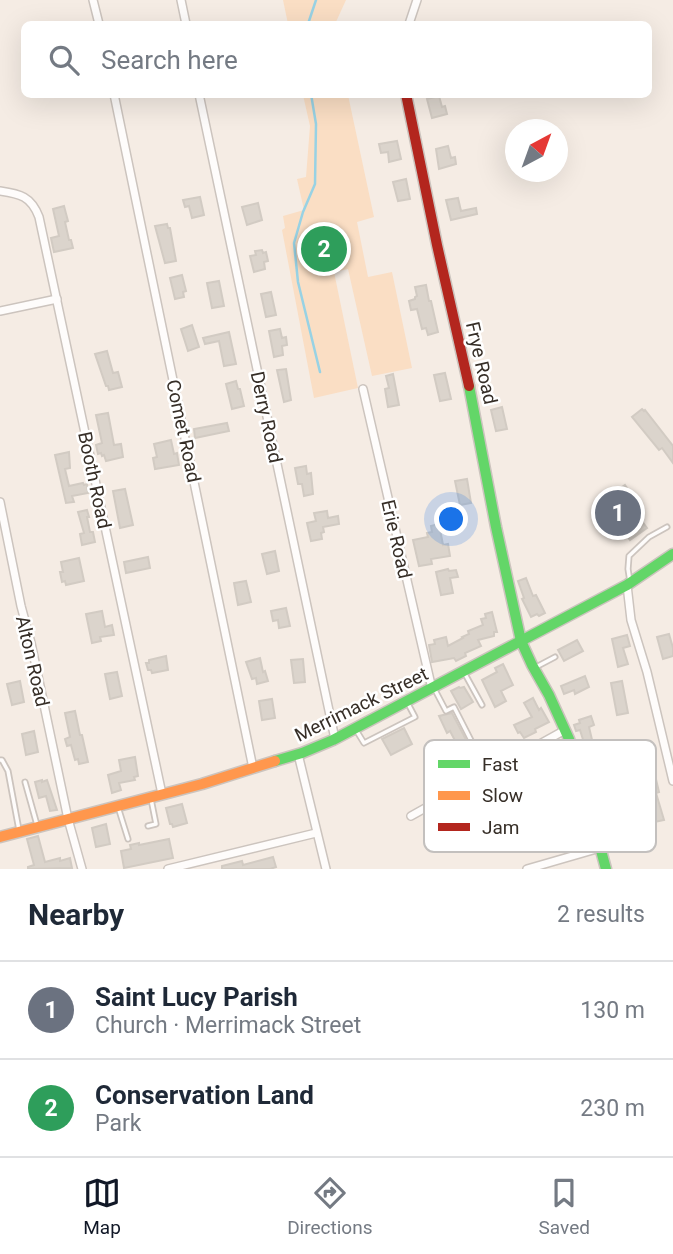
<!DOCTYPE html>
<html lang="en">
<head>
<meta charset="utf-8">
<style>
	body { margin:0; font-family:Roboto,sans-serif; background:#f2f2f3; color:#1f2937 }
	.compass { position:absolute; left:505px; top:119px; width:63px; height:63px; border-radius:50%; background:#fff; box-shadow:0 7px 28px #0002; rotate:41deg }
	.you { position:absolute; left:452px; top:520px; width:24px; height:24px; margin:-18px; border:5px solid #fff; border-radius:50%; background:#1a73e8; box-shadow:0 0 0 10px #1a73e833 }
	.badge { display:grid; place-items:center; width:46px; height:46px; border-radius:50%; background:#111827; color:#fff; font-size:23px; font-weight:700 }
	.pin { position:absolute; translate:-50% -50%; border:4px solid #fff; box-shadow:0 2px 7px #0006 }
	.list { margin:0; padding:0; list-style:none }
	h2 { display:flex; justify-content:space-between; align-items:center; height:91px; margin:0; padding:0 28px; font-size:30px }
	h2 small { font-size:23px; font-weight:400; color:#747a83 }
	.list li { display:grid; grid-template-columns:46px 1fr auto; gap:21px; align-items:center; box-sizing:border-box; height:98px; padding:0 28px; border-top:2px solid #e0e1e3 }
	.list b { display:block; font-size:26px; white-space:nowrap }
	.list p { margin:0; font-size:23px; white-space:nowrap; color:#747a83 }
	.list em { font-size:23px; font-style:normal; color:#747a83 }
	.icon { flex:none; width:38px; height:38px; fill:none; stroke:currentColor; stroke-width:2; stroke-linecap:round; stroke-linejoin:round }
	.map { position:relative; flex:none; width:673px; height:869px; overflow:hidden }
	.search { position:absolute; background:#fff; box-shadow:0 7px 28px #0002; left:21px; right:21px; top:21px; height:77px; display:flex; align-items:center; gap:18px; box-sizing:border-box; padding:0 24px; border-radius:10px; color:#747a83; font-size:26px }
	.sheet { height:287px; background:#fff }
	nav { display:flex; justify-content:space-around; align-items:center; box-sizing:border-box; height:98px; border-top:2px solid #e0e1e3; background:#fff; font-size:19px; color:#747a83 }
	nav a { display:grid; justify-items:center; gap:4px }
	nav .on { color:#111827 }
	.map>svg:first-child { display:block }
</style>
</head>
<body>
<div class="map">
<svg width="673" height="869" viewBox="0 0 673 869">
	<rect width="100%" height="100%" fill="#f5ece4"/>
	<g fill="#fadec4">
		<path d="M283,0H346L335,24H288Z"/>
		<path d="M303,95H348L374,217L357,222L368,277L392,272L412,368L372,376L348,269L334,272L358,388L314,398L282,230L285,228L283,216L304,210L297,179L306,177L310,126Z"/>
	</g>
	<g fill="none" stroke-linecap="round" stroke-linejoin="round">
		<g stroke="#98d2e4" stroke-width="2.5">
			<path d="M308,24L316,0"/>
			<path d="M311,94L316,124L315,184L303,212L294,243L298,282L320,372"/>
		</g>
	</g>
	<g fill="#dbd4cc" stroke="#d2cbc3" stroke-width="2">
		<path d="M439,96L442,107L445,106L447,114L432,118L427,99Z"/>
		<path d="M397,141L401,159L389,162L388,152L381,153L379,144Z"/>
		<path d="M448,146L451,158L455,157L456,164L439,169L436,149Z"/>
		<path d="M406,179L410,199L398,201L393,182Z"/>
		<path d="M200,197L204,215L192,218L189,206L185,207L183,200Z"/>
		<path d="M458,198L461,211L476,208L477,214L451,220L446,200Z"/>
		<path d="M258,203L262,220L247,225L242,207Z"/>
		<path d="M64,206L68,221L65,222L69,240H71L73,248L54,252L51,238L59,236L53,209Z"/>
		<path d="M167,224L168,228H170L176,261L165,263L155,226Z"/>
		<path d="M262,250L263,253L266,252L268,261L264,262L265,269L254,272L250,256L256,255L255,251Z"/>
		<path d="M182,275L186,291L183,292L184,297L175,299L170,278Z"/>
		<path d="M219,281L224,306L212,308L207,283Z"/>
		<path d="M426,285L429,301H431L438,332L428,335L426,328L422,329L417,309L411,310L409,301L415,299V297L417,296L415,287Z"/>
		<path d="M271,292L276,315L266,317L261,294Z"/>
		<path d="M192,325L199,347L188,351L181,329Z"/>
		<path d="M280,329L282,338L286,337L287,345L282,346L283,355L274,357L269,331Z"/>
		<path d="M229,332L236,364L224,366L219,341L205,344L203,338Z"/>
		<path d="M107,351L113,373L118,372L122,387L109,390L108,386H106L95,354Z"/>
		<path d="M286,369L291,400L284,402L277,370Z"/>
		<path d="M445,373L451,399L440,401L434,375Z"/>
		<path d="M393,374L399,405L388,407L385,389L389,388L386,376Z"/>
		<path d="M236,381L238,389H240L244,406L232,409L226,384Z"/>
		<path d="M502,407L507,429L496,431L491,410Z"/>
		<path d="M642,409L644,411L645,410L673,446V463L662,448L659,450L632,417Z"/>
		<path d="M108,413L114,445L121,444L123,457L106,461L104,455L102,456L101,453L98,454L96,445L102,443L96,415Z"/>
		<path d="M227,423L229,431L195,438L194,429Z"/>
		<path d="M171,440L174,454L177,453L179,465L155,469L153,458L157,457L154,444Z"/>
		<path d="M69,452L70,468L65,469L69,486L83,483L84,485L87,484L88,493L72,496L74,502L66,503L55,455Z"/>
		<path d="M306,466L307,474L311,473L313,494L304,496L302,484H298L295,468Z"/>
		<path d="M467,479L471,503L460,505L455,481Z"/>
		<path d="M625,485L633,497L627,501L647,528L630,540L612,513L604,519L599,512L603,510L599,504L606,499L604,496L614,489L615,492Z"/>
		<path d="M125,489L133,525L120,528L113,491Z"/>
		<path d="M87,510L89,517H87L90,532H93L95,542L82,545L80,534L84,533L78,512Z"/>
		<path d="M327,511L328,518L338,516L339,524L323,527L324,532L321,533L322,539L311,541L307,523L316,521L314,513Z"/>
		<path d="M439,524L443,545L448,544L450,556L431,559L432,564L419,566L413,540L428,537L427,533L432,532L431,526Z"/>
		<path d="M275,551L279,571L267,574L262,554Z"/>
		<path d="M148,557L150,568L126,573L124,562Z"/>
		<path d="M79,558L84,581L66,585L65,581L62,582L60,572H63L61,562Z"/>
		<path d="M448,569L449,571L456,570L458,577L450,578L453,593L441,595L436,572Z"/>
		<path d="M526,578L533,596L536,595L545,613L539,616L537,614L531,617L522,599L524,598L518,581Z"/>
		<path d="M246,581L251,602L238,605L234,583Z"/>
		<path d="M286,608L290,626L279,628L278,620L273,621L271,611Z"/>
		<path d="M102,611L105,627L112,625L114,635L100,637L101,641L92,643L86,614Z"/>
		<path d="M492,612L497,632H494V636L478,640L481,646L465,653L466,656L456,661L454,658L432,662L429,645L435,644L434,640L446,637L448,646L463,638L462,637L469,634L468,631L483,625L481,619L486,618L485,614Z"/>
		<path d="M669,634L673,648V656L663,659L657,637Z"/>
		<path d="M627,635L630,646L623,648L628,664L618,667L612,639Z"/>
		<path d="M577,640L583,651L564,661L558,650Z"/>
		<path d="M166,656L168,670L152,673L151,670H148L146,663H149V660Z"/>
		<path d="M260,658L263,672L265,671L268,681L257,684L256,678L252,679L246,662Z"/>
		<path d="M303,659L305,682L294,683L291,660Z"/>
		<path d="M503,664L513,685L501,691L506,701L495,707L482,680L497,672L495,668Z"/>
		<path d="M117,672L122,696L110,699L105,674Z"/>
		<path d="M585,676L589,687L575,694L574,690L564,694L561,686Z"/>
		<path d="M20,681L24,702L12,705L7,684Z"/>
		<path d="M622,681L628,713L617,715L611,683Z"/>
		<path d="M459,687L460,688L464,687L473,702L461,709L451,691Z"/>
		<path d="M533,698L539,710L541,708L549,722L535,729L536,732L524,738L520,732L518,733L514,725L532,717L524,703Z"/>
		<path d="M272,699L275,718L262,720L259,701Z"/>
		<path d="M75,711L80,735H82L88,762L79,764L78,759L75,760L71,745L67,746L65,739L70,737L65,713Z"/>
		<path d="M452,713L472,751L463,756L450,731L447,733L439,716Z"/>
		<path d="M591,716L594,725L589,727L593,744L597,743L599,750L585,753L583,746H585L580,730L576,731L574,725L580,723L579,720Z"/>
		<path d="M404,728L412,744L391,755L382,739Z"/>
		<path d="M34,731L38,752L26,755L22,734Z"/>
		<path d="M648,745L659,792L656,793L664,820L654,822L640,765L635,766L634,760L639,759L636,748Z"/>
		<path d="M135,757L138,776L134,777L135,780L119,783L121,790L112,793L108,775L121,771L119,760Z"/>
		<path d="M42,780V782L47,780L57,810L50,811L46,796L39,798L35,782Z"/>
		<path d="M182,804L187,823L173,827L172,824H170L166,808Z"/>
		<path d="M106,824L110,844L96,847L92,828Z"/>
		<path d="M38,836L45,862L60,858V861L70,858L72,868L28,869V867L34,865L27,839Z"/>
		<path d="M169,839L173,858L124,868L121,851L131,849L130,845L139,843V845Z"/>
		<path d="M273,857L276,867L270,869H222V866L242,861L243,865Z"/>
	</g>
	<g fill="none" stroke-linecap="round" stroke-linejoin="round">
		<g stroke="#ccc4be" stroke-width="7">
			<g id="lane">
				<path d="M630,582L628,569L629,556L649,537L667,527"/>
				<path d="M536,667L555,657"/>
				<path d="M465,674L482,705"/>
				<path d="M435,690L446,711L454,707L479,756L473,760L482,776"/>
				<path d="M356,730L364,743L415,717L407,702"/>
				<path d="M0,760H2L8,771L19,830"/>
				<path d="M25,782L37,825"/>
				<path d="M118,807L128,839"/>
				<path d="M148,826L156,824L151,799"/>
			</g>
		</g>
		<g stroke="#ccc4be" stroke-width="10">
			<g id="street">
				<path d="M93,0L99,24"/>
				<path d="M181,0L186,24"/>
				<path d="M409,24L417,0"/>
				<path d="M114,94L253,768"/>
				<path d="M199,94L335,739"/>
				<path d="M0,191C20,194 31,196 39,217L162,794"/>
				<path d="M0,311L57,299"/>
				<path d="M363,389L432,689"/>
				<path d="M0,502L21,606L31,643L68,819L82,869"/>
				<path d="M627,585L631,620L647,672L673,781"/>
				<path d="M298,754L326,869"/>
				<path d="M411,816L565,730"/>
				<path d="M168,869L316,833"/>
				<path d="M527,869L600,848"/>
			</g>
		</g>
		<g stroke="#ccc4be" stroke-width="13">
			<g id="fast">
				<path d="M469,386L496,527L521,641L532,665L549,695L569,739L584,787L606,869"/>
				<path d="M275,761L302,753L333,740L627,585L673,554"/>
			</g>
		</g>
		<g stroke="#ccc4be" stroke-width="13">
			<path id="slow" d="M0,837L202,784L275,761"/>
		</g>
		<g stroke="#ccc4be" stroke-width="13">
			<path id="jam" d="M406,94L437,245L469,386"/>
		</g>
		<use href="#lane" stroke="#fefcfb" stroke-width="3.5"/>
		<use href="#street" stroke="#fefcfb" stroke-width="7"/>
		<use href="#fast" stroke="#63d668" stroke-width="10"/>
		<use href="#slow" stroke="#ff974d" stroke-width="10"/>
		<use href="#jam" stroke="#b3261e" stroke-width="10"/>
	</g>
	<g text-anchor="middle" stroke-width="5" stroke-linejoin="round" paint-order="stroke">
		<g font-size="19" fill="#362e27" stroke="#fff">
			<text transform="translate(482 363) rotate(77)" y="7">Frye Road</text>
			<text transform="translate(267 417) rotate(78)" y="7">Derry Road</text>
			<text transform="translate(184 431) rotate(78)" y="7">Comet Road</text>
			<text transform="translate(95 480) rotate(78)" y="7">Booth Road</text>
			<text transform="translate(397 539) rotate(77)" y="7">Erie Road</text>
			<text transform="translate(33 661) rotate(77)" y="7">Alton Road</text>
			<text transform="translate(361 704) rotate(-26)" y="7">Merrimack Street</text>
		</g>
	</g>
	<rect x="424" y="740" width="232" height="112" rx="10" fill="#fff" stroke="#c3c0be" stroke-width="2"/>
	<rect x="438" y="760" width="32" height="8" fill="#63d668"/>
	<rect x="438" y="791" width="32" height="9" fill="#ff974d"/>
	<rect x="438" y="823" width="32" height="8" fill="#b3261e"/>
	<g font-size="19" fill="#362e27">
		<text x="482" y="771">Fast</text>
		<text x="482" y="802">Slow</text>
		<text x="482" y="834">Jam</text>
	</g>
</svg>
<svg class="compass" viewBox="-18 -18 36 36"><path d="M0-13l5 13h-10z" fill="#e53935"/><path d="M0 13l5-13h-10z" fill="#747a83"/></svg>
<div class="you"></div>
<div class="pin badge" style="left:618px;top:513px;background:#6b7280">1</div>
<div class="pin badge" style="left:324px;top:249px;background:#2e9e5b">2</div>
<div class="search"><svg class="icon" aria-label="search" viewBox="0 0 24 24"><circle cx="10" cy="10" r="6"/><path d="M15 15l6 6"/></svg>Search here</div>
</div>
<section class="sheet">
<h2>Nearby<small>2 results</small></h2>
<ul class="list">
<li><span class="badge" style="background:#6b7280">1</span><div><b>Saint Lucy Parish</b><p>Church · Merrimack Street</p></div><em>130 m</em></li>
<li><span class="badge" style="background:#2e9e5b">2</span><div><b>Conservation Land</b><p>Park</p></div><em>230 m</em></li>
</ul>
</section>
<nav>
<a class="on"><svg class="icon" aria-label="map" viewBox="0 0 24 24"><path d="M3 6l6-2 6 2 6-2v14l-6 2-6-2-6 2zM9 4v14M15 6v14"/></svg>Map</a>
<a><svg class="icon" aria-label="directions" viewBox="0 0 24 24"><path d="M12 3l9 9-9 9-9-9zM9 14v-3h6M13 9l2 2-2 2"/></svg>Directions</a>
<a><svg class="icon" aria-label="saved" viewBox="0 0 24 24"><path d="M7 4h10v16l-5-4-5 4z"/></svg>Saved</a>
</nav>
</body>
</html>
